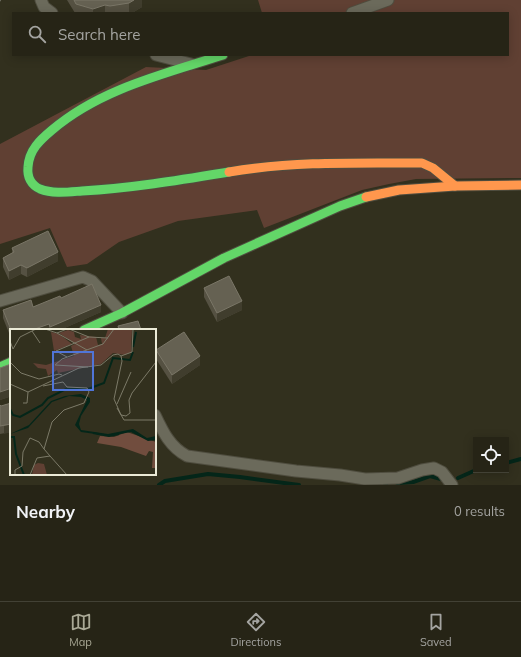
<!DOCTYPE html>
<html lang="en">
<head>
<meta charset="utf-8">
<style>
	body { margin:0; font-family:Mulish,sans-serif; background:#2e2c1f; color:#f1f3f6 }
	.controls { position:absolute; right:12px; bottom:12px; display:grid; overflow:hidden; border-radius:0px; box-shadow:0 2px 10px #0003 }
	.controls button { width:36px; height:36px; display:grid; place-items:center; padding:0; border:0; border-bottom:1px solid #424135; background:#262416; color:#f1f3f6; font:20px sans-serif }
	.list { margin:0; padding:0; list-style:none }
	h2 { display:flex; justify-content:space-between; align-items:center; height:52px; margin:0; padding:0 16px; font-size:17px }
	h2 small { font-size:13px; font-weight:400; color:#a4a4a1 }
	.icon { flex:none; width:22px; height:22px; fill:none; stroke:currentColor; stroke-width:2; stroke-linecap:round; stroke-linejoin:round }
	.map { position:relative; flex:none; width:521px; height:485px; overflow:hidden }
	.search { position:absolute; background:#262416; box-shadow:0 2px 10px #0003; left:12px; right:12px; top:12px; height:44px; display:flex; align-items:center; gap:10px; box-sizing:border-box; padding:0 14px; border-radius:0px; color:#a4a4a1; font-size:15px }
	.sheet { height:116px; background:#262416 }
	nav { display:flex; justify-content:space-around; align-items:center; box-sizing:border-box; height:56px; border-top:1px solid #424135; background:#262416; font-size:11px; color:#a4a4a1 }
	nav a { display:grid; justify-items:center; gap:2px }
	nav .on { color:#aaa996 }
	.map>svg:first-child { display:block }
</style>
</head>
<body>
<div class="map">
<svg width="521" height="485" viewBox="0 0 521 485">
	<rect width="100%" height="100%" fill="#32301e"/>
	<path fill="#604033" d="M258,0H521V178L416,179L389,184L362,190L264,228L257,210L178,221L119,242L87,264L67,267L50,228L0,244V144L146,67L206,70L252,55H508V13H262Z"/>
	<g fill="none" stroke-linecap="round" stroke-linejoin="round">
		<g stroke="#042619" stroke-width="4">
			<path d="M506,463L521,459"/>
			<path d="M458,478L476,470"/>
			<path d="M397,483L413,482L430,476L441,479"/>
			<path d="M159,485L165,481L208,474L240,477L299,485"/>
			<path d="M366,485L386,484"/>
		</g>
		<g stroke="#4f4d3f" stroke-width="13">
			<g id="street">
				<path d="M41,0L44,7L52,13"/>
				<path d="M352,13L388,0"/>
				<path d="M156,55L191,64"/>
				<path d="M0,301L83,277L92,281L122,313"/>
				<path d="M155,415C163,432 170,447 187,456L296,471L340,475L365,479L398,478L422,470L434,468L442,472L452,485"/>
			</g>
		</g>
		<g stroke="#4f4d3f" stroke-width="11">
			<g id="fast">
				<path d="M223,55C164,74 100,89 52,130C40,140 29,150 28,167C27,177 31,185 40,189C53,194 68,192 82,191C132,188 180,180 229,172"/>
				<path d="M84,330L122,313L224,258L340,206L366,197"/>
				<path d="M0,367L11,362"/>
			</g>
		</g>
		<g stroke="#4f4d3f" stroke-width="11">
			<g id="slow">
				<path d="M229,172C294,161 357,163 422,163L433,168L455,186"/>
				<path d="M366,197L399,190L455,186L521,185"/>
			</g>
		</g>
		<path stroke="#6a695c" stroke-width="2.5" stroke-dasharray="4 2" stroke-linecap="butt" d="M0,0H1"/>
		<use href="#street" stroke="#6b6a5b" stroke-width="11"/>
		<use href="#fast" stroke="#63d668" stroke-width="9"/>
		<use href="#slow" stroke="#ff974d" stroke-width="9"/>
	</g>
	<g fill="#555142">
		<path d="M67,0H142V7L132,13H75Z"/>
		<path d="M12,248L58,261L27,277L21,274L9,280L3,267V258L12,253Z"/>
		<path d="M204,288L242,310L217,322L204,297Z"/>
		<path d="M61,298L101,312L60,330H11V338L3,318V310L33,307Z"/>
		<path d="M156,350L200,365L172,384L156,359Z"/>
		<path d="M11,364V397H9L0,400V368Z"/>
		<path d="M11,403V432L0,434V405L1,406Z"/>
	</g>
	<g fill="#403d2d">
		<path d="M134,0H142V7L132,13H129V3Z"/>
		<path d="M105,5V13H93V9Z"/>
		<path d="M58,252V261L27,277V268Z"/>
		<path d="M21,265V274L9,280V271Z"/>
		<path d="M242,301V310L217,322V313Z"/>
		<path d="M101,305V312L60,330H50V327Z"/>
		<path d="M49,324V330H32Z"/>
		<path d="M200,356V365L172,384V375Z"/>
		<path d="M9,389V397L0,400V392Z"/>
		<path d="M11,424V432L4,434V426Z"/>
	</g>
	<g fill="#656152" stroke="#7a7667">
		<path d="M74,0H134L129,3L110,6L105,5L93,9L76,4Z"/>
		<path d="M48,231L58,252L27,268L21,265L9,271L3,258L14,252L12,248Z"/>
		<path d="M229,276L242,301L217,313L204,288Z"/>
		<path d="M92,284L101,305L50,327L49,324L32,330H11L3,310L31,300L33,307L60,296L61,298Z"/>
		<path d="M138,321L141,330H119L118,326Z"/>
		<path d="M184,332L200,356L172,375L156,350Z"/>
		<path d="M11,364V389H9L0,392V368Z"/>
		<path d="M11,403V424L0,426V405L1,406Z"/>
	</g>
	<g transform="translate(10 329)">
		<rect width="146" height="146" fill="#32301e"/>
		<path d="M98,0H122L121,23L115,26L103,24L91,35L48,44L47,41L38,47L36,40L28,39L23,34L36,36L64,27L61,17L65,15L49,4L58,1L64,3L65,8L71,10L70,6L86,8L88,16L92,15L91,9H95ZM41,3L49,5L62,15L44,22ZM28,134L34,135L37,146H22L24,136Z" fill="#604033"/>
		<path d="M117,103L146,113V139H142L143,123L139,122L136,127L111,118L87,114L90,107L104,108Z" fill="#714d3e"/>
		<path d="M71,65L80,69V73L71,87L69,95L71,101L98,105L123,100L137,109L146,107V111L138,112L121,103L100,107L71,103L65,96L77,71L71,68L59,67L42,73L18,99L0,105L19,96L41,72L55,67Z" fill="#042619"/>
		<path fill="none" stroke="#042619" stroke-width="2" d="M123,18L126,3M78,60L94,54L103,29L120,31L123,23M0,80L3,86L10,88L32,76L38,69L56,60H77M83,104L99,107L109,105M0,108H4L6,125L14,146"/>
		<path fill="none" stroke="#7c7a68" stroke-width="1" d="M35,0L47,4L57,0M59,0L79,8L98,9M22,2L30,14M47,4L77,21M0,12L3,20L10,8L26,0M111,27L122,23L123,0M57,28L46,22L79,8M0,33L11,44L29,50L49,45L52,46M78,38L45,36L52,30L93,15L104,0M0,55L18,63L69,39L91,36L103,26L108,25L111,27L112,32L104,70L111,86L116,87L120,84L119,71L122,64L146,33M33,57L53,53L57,58L77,59L79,63L74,74L54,81L42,93L34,120L40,127M13,74H17L18,63M107,75L121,43M107,79L114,91H146M5,146V141L12,137L13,123L20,109L29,113L34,120M20,146L27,129L40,127L57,146"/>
		<path fill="#5075d8" fill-opacity="0.15" stroke="#5075d8" stroke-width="2" d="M43,23H83V61H43Z"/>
		<rect width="146" height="146" fill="none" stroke="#ebead7" stroke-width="2"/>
	</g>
</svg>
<div class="controls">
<button><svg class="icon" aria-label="locate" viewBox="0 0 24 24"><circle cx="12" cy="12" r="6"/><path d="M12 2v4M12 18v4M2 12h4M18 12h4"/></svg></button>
</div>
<div class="search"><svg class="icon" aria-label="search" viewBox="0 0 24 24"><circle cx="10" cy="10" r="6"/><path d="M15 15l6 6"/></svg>Search here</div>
</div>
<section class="sheet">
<h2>Nearby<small>0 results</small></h2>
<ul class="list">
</ul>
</section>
<nav>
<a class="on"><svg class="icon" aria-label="map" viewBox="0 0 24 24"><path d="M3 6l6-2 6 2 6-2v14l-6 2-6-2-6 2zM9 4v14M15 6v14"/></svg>Map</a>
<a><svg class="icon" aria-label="directions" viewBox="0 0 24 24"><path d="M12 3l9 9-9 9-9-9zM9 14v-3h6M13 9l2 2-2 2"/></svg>Directions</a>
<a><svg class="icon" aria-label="saved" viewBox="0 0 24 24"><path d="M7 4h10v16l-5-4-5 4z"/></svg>Saved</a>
</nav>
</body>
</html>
